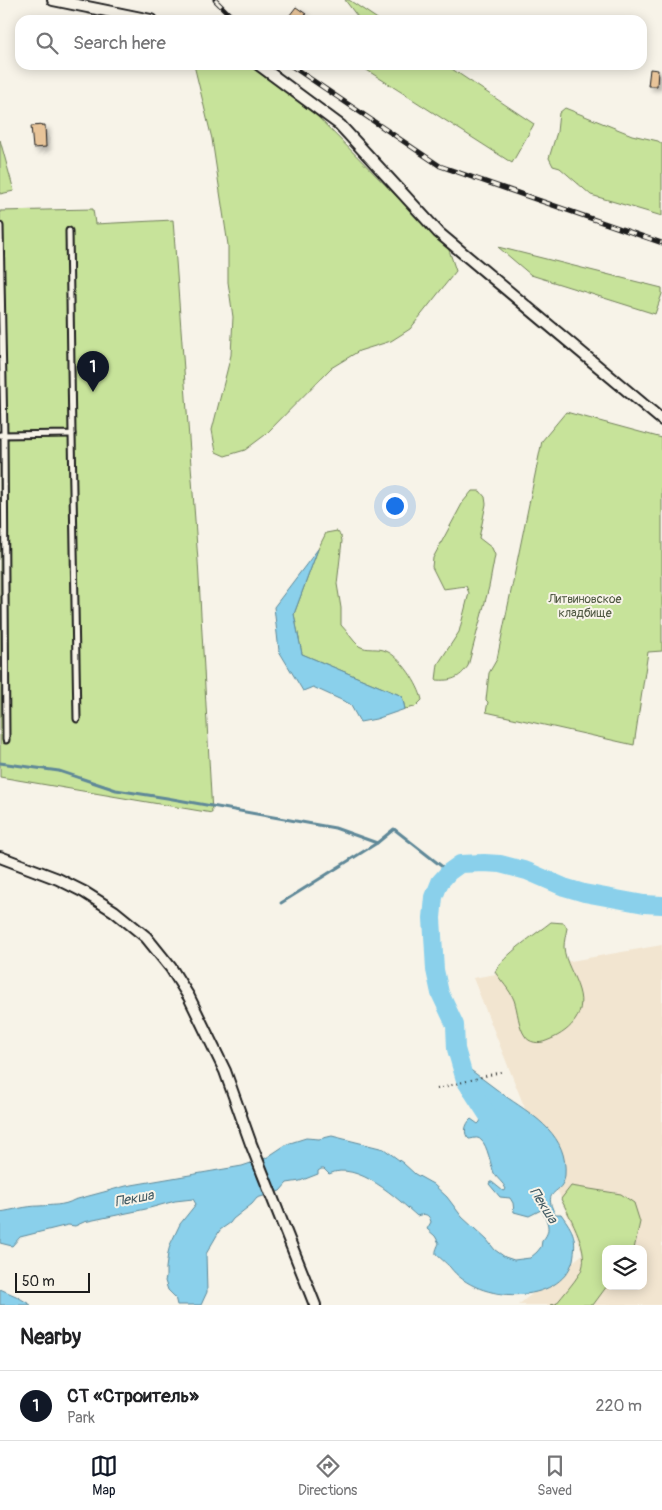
<!DOCTYPE html>
<html lang="en">
<head>
<meta charset="utf-8">
<style>
	body { margin:0; font-family:Pangolin,sans-serif; background:#f2f2f2; color:#202124 }
	.controls { position:absolute; right:15px; bottom:15px; display:grid; overflow:hidden; border-radius:10px; box-shadow:0 2px 12px #0003 }
	.controls button { width:45px; height:45px; display:grid; place-items:center; padding:0; border:0; border-bottom:1px solid #e0e0e0; background:#fff; color:#202124; font:25px sans-serif }
	.scale { position:absolute; left:15px; bottom:12px; width:75px; box-sizing:border-box; padding-left:5px; border:2px solid #1c1c1c; border-top:0; font-size:14px; line-height:18px; white-space:nowrap; color:#1c1c1c; -webkit-text-stroke:4px #f7f3e8; paint-order:stroke }
	.you { position:absolute; left:394px; top:505px; width:18px; height:18px; margin:-12px; border:4px solid #fff; border-radius:50%; background:#1a73e8; box-shadow:0 0 0 8px #1a73e833 }
	.badge { display:grid; place-items:center; width:32px; height:32px; border-radius:50%; background:#111827; color:#fff; font-size:16px; font-weight:700 }
	.pin { position:absolute; translate:-50% -41px; filter:drop-shadow(0 1px 2px #0008) }
	.pin::after { content:''; position:absolute; top:26px; width:18px; height:15px; background:inherit; clip-path:polygon(0 0,100% 0,50% 100%) }
	.list { margin:0; padding:0; list-style:none }
	h2 { display:flex; justify-content:space-between; align-items:center; height:65px; margin:0; padding:0 20px; font-size:21px }
	h2 small { font-size:16px; font-weight:400; color:#757577 }
	.list li { display:grid; grid-template-columns:32px 1fr auto; gap:15px; align-items:center; box-sizing:border-box; height:70px; padding:0 20px; border-top:1px solid #e0e0e0 }
	.list b { display:block; font-size:19px; white-space:nowrap }
	.list p { margin:0; font-size:16px; white-space:nowrap; color:#757577 }
	.list em { font-size:16px; font-style:normal; color:#757577 }
	.icon { flex:none; width:28px; height:28px; fill:none; stroke:currentColor; stroke-width:2; stroke-linecap:round; stroke-linejoin:round }
	.map { position:relative; flex:none; width:662px; height:1305px; overflow:hidden }
	.search { position:absolute; background:#fff; box-shadow:0 2px 12px #0003; left:15px; right:15px; top:15px; height:55px; display:flex; align-items:center; gap:12px; box-sizing:border-box; padding:0 18px; border-radius:15px; color:#757577; font-size:19px }
	.sheet { height:135px; background:#fff }
	nav { display:flex; justify-content:space-around; align-items:center; box-sizing:border-box; height:70px; border-top:1px solid #e0e0e0; background:#fff; font-size:14px; color:#757577 }
	nav a { display:grid; justify-items:center; gap:2px }
	nav .on { color:#111827 }
	.map>svg:first-child { display:block }
</style>
</head>
<body>
<div class="map">
<svg width="662" height="1305" viewBox="0 0 662 1305">
	<defs>
		<filter id="shadow"><feDropShadow dx="4" dy="4" stdDeviation="2.5" flood-color="#0004"/></filter>
	</defs>
	<rect width="100%" height="100%" fill="#f7f3e8"/>
	<filter id="ink" filterUnits="userSpaceOnUse"><feTurbulence type="fractalNoise" baseFrequency=".02" numOctaves="2"/><feDisplacementMap in="SourceGraphic" scale="10" xChannelSelector="R" yChannelSelector="G"/><feConvolveMatrix kernelMatrix="1 2 1 2 8 2 1 2 1" color-interpolation-filters="sRGB"/></filter>
	<g filter="url(#ink)">
		<path fill="#f2e5d0" fill-rule="evenodd" d="M662,945V1305H518L583,1254L473,978ZM606,1249H643V1286H606Z"/>
		<g fill="#c7e39a" stroke="#72805b">
			<path d="M345,0H349L379,20H360Z"/>
			<path d="M194,65H254L299,98L441,241L449,250L456,271L410,329L391,341L359,351L331,368L265,435L245,450L225,456L216,452L212,430L231,355L233,317L228,282V245L212,139Z"/>
			<path d="M363,65H446L534,124L512,163L362,67Z"/>
			<path d="M565,108L632,135L658,141L662,144V216L591,195L560,168L553,166L549,158L557,132L559,113Z"/>
			<path d="M0,140L14,191L0,194Z"/>
			<path d="M93,209L95,224L173,220L198,561L212,813L0,777V211Z"/>
			<path d="M498,247L662,288V294L655,314L531,275Z"/>
			<path d="M566,412L662,438V651L648,652L634,745L486,712L488,702L486,700L489,673L497,659L542,441Z"/>
			<path d="M472,491H480L485,497L486,504L479,538L492,548L495,555L489,587L468,666C459,679 451,681 436,680L438,664L459,632L469,593L466,586L443,589L432,567L433,558L463,502Z"/>
			<path d="M337,531L341,536L342,541L337,584L341,608V625C347,631 352,640 359,646C367,651 378,647 386,651C401,657 419,685 422,700L415,707L405,709L402,696L302,654L294,614L318,549L326,533Z"/>
			<path d="M551,922L564,923L567,928C566,934 564,941 564,947C565,963 575,975 579,990C587,1016 568,1033 546,1041C539,1044 529,1043 525,1036C518,1026 518,1011 514,1000C510,990 501,981 495,972C503,955 536,934 551,922Z"/>
			<path d="M571,1186L621,1194L634,1203L640,1222L634,1249H606V1286H607L593,1305H550L556,1304C564,1294 573,1284 580,1273C592,1253 570,1218 561,1199Z"/>
		</g>
		<g fill="#8ad0eb" stroke="#5e8898">
			<path d="M318,549L294,614L302,654L402,696L405,709L376,719L360,722L350,704L313,687L303,691L279,651L274,607Z"/>
			<path d="M464,1059L468,1068C481,1078 495,1088 508,1098C536,1117 568,1136 565,1175C563,1197 541,1187 555,1214H561C574,1232 577,1238 573,1260C561,1305 478,1305 450,1267C447,1264 437,1255 436,1254C435,1251 438,1246 439,1243L435,1236L427,1229L431,1222C429,1214 425,1213 417,1216C398,1199 357,1160 329,1174L324,1169H321L318,1171V1174L300,1181L287,1183L280,1191L257,1198L252,1204L233,1219L230,1223L220,1230L206,1254L207,1292L201,1305H177L175,1297L168,1290L165,1281L166,1277V1268L168,1253L170,1245L180,1224L196,1204L193,1199L175,1201L146,1209L84,1222L75,1226L68,1225L20,1237L12,1246L0,1243V1212C13,1210 27,1206 39,1206C51,1205 64,1206 74,1200L126,1186L242,1166L266,1158L287,1144L306,1138L319,1139L332,1136L384,1149L403,1163L415,1174L433,1184L447,1197L462,1217L487,1240L495,1250L505,1257L514,1260L530,1258L537,1252L541,1247L542,1241C552,1231 548,1221 541,1210L529,1216L514,1212L513,1203L510,1198L500,1197L489,1184L490,1182H492L503,1191L506,1189C503,1182 497,1179 494,1173C490,1164 488,1146 481,1140C477,1136 473,1139 469,1139C463,1134 465,1124 471,1119L478,1124L480,1122L485,1103L475,1095L462,1090L454,1064Z"/>
			<path d="M0,1289L16,1296L31,1305H0Z"/>
		</g>
		<g fill="none" stroke-linecap="round" stroke-linejoin="round">
			<g stroke="#5e8898" stroke-width="3">
				<path d="M0,763L59,771L116,790L167,798L335,828L377,843L394,829L449,872"/>
				<path d="M281,903L377,843"/>
			</g>
			<path stroke="#8ad0eb" stroke-width="18" d="M496,1128L465,1080L456,1049L455,1025L440,993L435,970L432,918L434,897L440,882L449,872L460,864L484,863L500,864L527,871L564,887L584,893L644,904L662,905"/>
		</g>
		<g fill="#e8c499" stroke="#1c1c1c" filter="url(#shadow)">
			<path d="M296,7L306,14L302,20H286Z"/>
			<path d="M650,69L658,70L657,86H648Z"/>
			<path d="M45,125L46,147L33,148L31,126Z"/>
		</g>
		<g fill="none" stroke-linecap="round" stroke-linejoin="round">
			<g stroke="#1c1c1c" stroke-width="9">
				<g id="lane">
					<path d="M0,226L4,435L6,740"/>
					<path d="M72,434L77,719"/>
					<path d="M0,435L72,434L69,231"/>
				</g>
			</g>
			<g stroke="#1c1c1c" stroke-width="14">
				<g id="street">
					<path d="M53,0L151,20"/>
					<path d="M259,65L340,125L439,233L662,420"/>
					<path d="M0,857L58,879L84,892L114,911L146,937L171,968L189,997L225,1071L251,1144L315,1305"/>
				</g>
			</g>
			<path stroke="#1c1c1c" stroke-width="2" stroke-dasharray="1 4" stroke-linecap="butt" d="M437,1089L504,1071"/>
			<use href="#lane" stroke="#f7f3e8" stroke-width="5"/>
			<use href="#street" stroke="#f7f3e8" stroke-width="10"/>
			<g stroke="#1c1c1c" stroke-width="5">
				<g id="rail">
					<path d="M215,0L235,20"/>
					<path d="M290,65L440,166L662,243"/>
				</g>
			</g>
			<use href="#rail" stroke="#f7f3e8" stroke-width="3" stroke-dasharray="9" stroke-linecap="butt"/>
		</g>
	</g>
	<g text-anchor="middle" stroke-width="4" stroke-linejoin="round" paint-order="stroke">
		<g font-size="12" fill="#4f5842" stroke="#f7f3e8">
			<text x="585" y="603">Литвиновское<tspan x="585" dy="14">кладбище</tspan></text>
		</g>
		<g font-size="14" font-style="italic" fill="#425b64" stroke="#f7f3e8">
			<text transform="translate(134 1198) rotate(-11)" y="5">Пекша</text>
			<text transform="translate(544 1205) rotate(58)" y="5">Пекша</text>
		</g>
	</g>
</svg>
<div class="controls">
<button><svg class="icon" aria-label="layers" viewBox="0 0 24 24"><path d="M12 4l9 5-9 5-9-5zM3 14l9 5 9-5"/></svg></button>
</div>
<div class="scale">50 m</div>
<div class="you"></div>
<div class="pin badge" style="left:93px;top:392px">1</div>
<div class="search"><svg class="icon" aria-label="search" viewBox="0 0 24 24"><circle cx="10" cy="10" r="6"/><path d="M15 15l6 6"/></svg>Search here</div>
</div>
<section class="sheet">
<h2>Nearby<small></small></h2>
<ul class="list">
<li><span class="badge">1</span><div><b>СТ «Строитель»</b><p>Park</p></div><em>220 m</em></li>
</ul>
</section>
<nav>
<a class="on"><svg class="icon" aria-label="map" viewBox="0 0 24 24"><path d="M3 6l6-2 6 2 6-2v14l-6 2-6-2-6 2zM9 4v14M15 6v14"/></svg>Map</a>
<a><svg class="icon" aria-label="directions" viewBox="0 0 24 24"><path d="M12 3l9 9-9 9-9-9zM9 14v-3h6M13 9l2 2-2 2"/></svg>Directions</a>
<a><svg class="icon" aria-label="saved" viewBox="0 0 24 24"><path d="M7 4h10v16l-5-4-5 4z"/></svg>Saved</a>
</nav>
</body>
</html>
